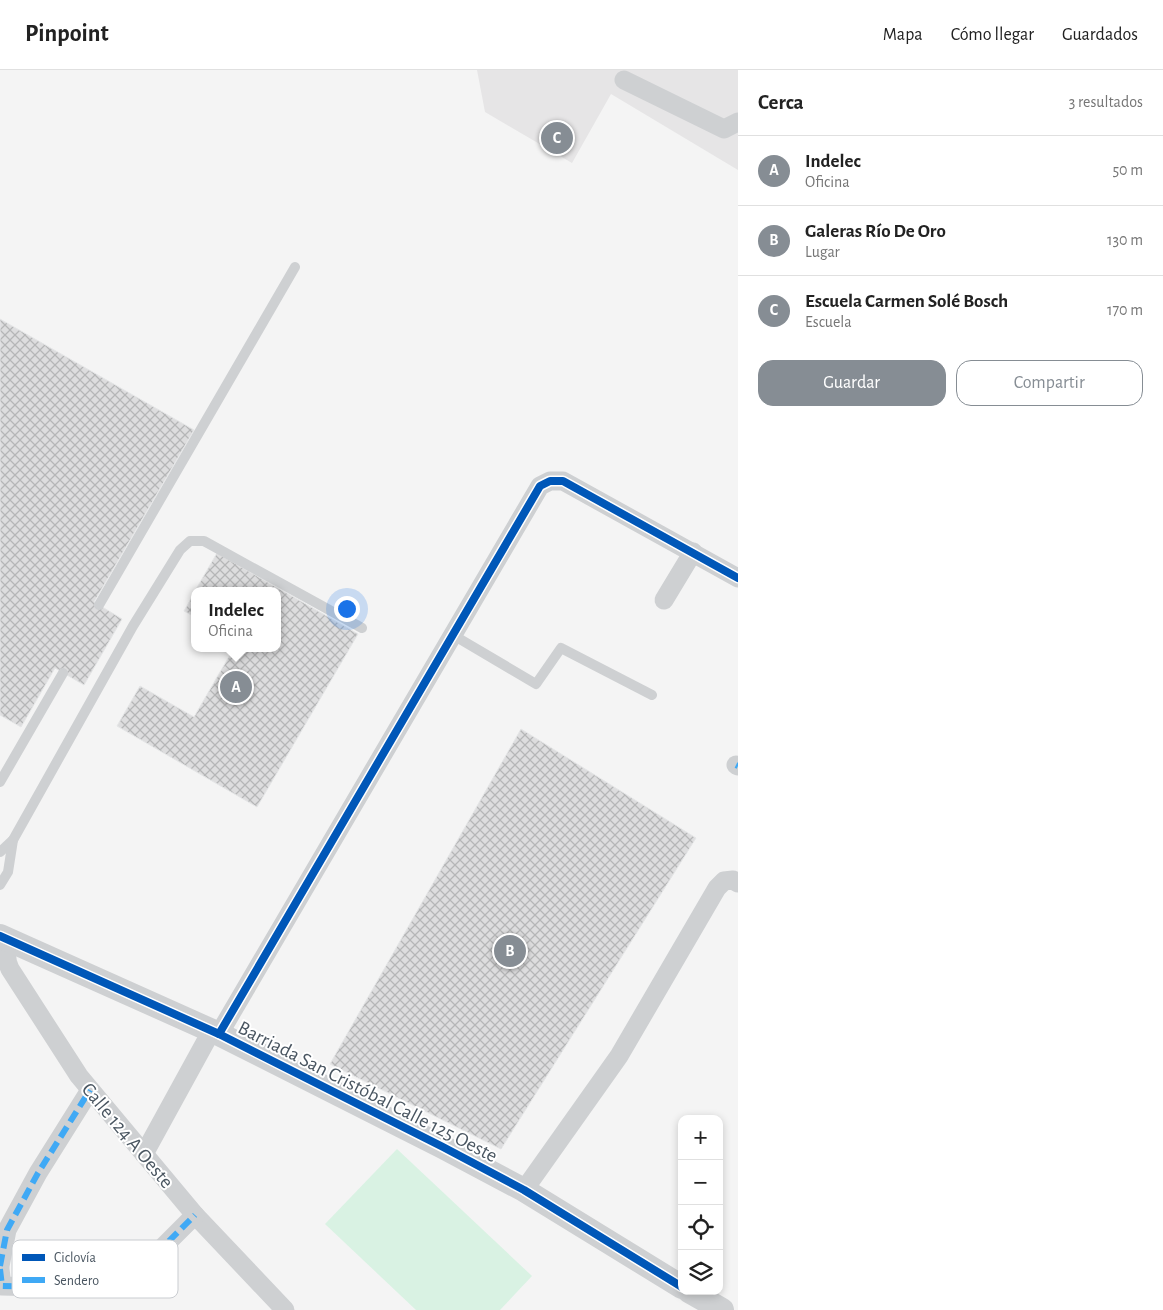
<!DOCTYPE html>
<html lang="es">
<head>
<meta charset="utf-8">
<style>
	body { margin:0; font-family:"Alegreya Sans",sans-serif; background:#f2f2f2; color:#222 }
	.controls { position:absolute; right:15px; bottom:15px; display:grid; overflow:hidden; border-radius:10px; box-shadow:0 2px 8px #0003 }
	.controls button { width:45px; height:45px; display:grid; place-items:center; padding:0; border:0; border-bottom:1px solid #e0e0e0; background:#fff; color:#222; font:25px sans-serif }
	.you { position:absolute; left:346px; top:538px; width:18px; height:18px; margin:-12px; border:4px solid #fff; border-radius:50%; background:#1a73e8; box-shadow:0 0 0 8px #1a73e833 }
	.badge { display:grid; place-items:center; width:32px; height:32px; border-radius:50%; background:#868d94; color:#fff; font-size:16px; font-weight:700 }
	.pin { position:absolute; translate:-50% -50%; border:2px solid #fff; box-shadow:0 1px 5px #0006 }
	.popup { position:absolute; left:191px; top:517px; width:90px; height:65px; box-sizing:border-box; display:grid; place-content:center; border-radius:10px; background:#fff; filter:drop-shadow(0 1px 4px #0005); font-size:16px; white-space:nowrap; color:#767676 }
	.popup b { font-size:19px; color:#222 }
	.popup::after { content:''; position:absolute; left:50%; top:100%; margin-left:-10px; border:10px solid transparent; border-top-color:#fff }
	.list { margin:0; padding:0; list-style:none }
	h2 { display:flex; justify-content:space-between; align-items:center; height:65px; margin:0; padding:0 20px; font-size:21px }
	h2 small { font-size:16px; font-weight:400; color:#767676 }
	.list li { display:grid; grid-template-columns:32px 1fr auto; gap:15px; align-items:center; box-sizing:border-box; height:70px; padding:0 20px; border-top:1px solid #e0e0e0 }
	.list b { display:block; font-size:19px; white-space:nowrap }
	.list p { margin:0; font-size:16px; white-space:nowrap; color:#767676 }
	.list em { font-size:16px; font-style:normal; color:#767676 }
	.actions { display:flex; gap:10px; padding:15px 20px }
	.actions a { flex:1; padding:11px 0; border:1px solid #868d94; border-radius:15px; text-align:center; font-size:18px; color:#868d94 }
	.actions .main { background:#868d94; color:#fff }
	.icon { flex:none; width:28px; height:28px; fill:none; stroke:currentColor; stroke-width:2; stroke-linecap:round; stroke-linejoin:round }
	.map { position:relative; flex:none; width:738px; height:1240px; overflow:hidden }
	header { display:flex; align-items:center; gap:30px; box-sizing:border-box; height:70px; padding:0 25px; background:#fff; border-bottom:1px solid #e0e0e0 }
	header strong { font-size:24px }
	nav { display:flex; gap:28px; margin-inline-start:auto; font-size:18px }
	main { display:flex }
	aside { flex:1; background:#fff }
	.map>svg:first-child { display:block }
</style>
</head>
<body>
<header>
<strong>Pinpoint</strong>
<nav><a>Mapa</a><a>Cómo llegar</a><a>Guardados</a></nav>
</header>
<main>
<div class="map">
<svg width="738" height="1240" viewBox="0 0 738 1240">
	<defs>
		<pattern id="building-cross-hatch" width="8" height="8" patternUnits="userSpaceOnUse" patternTransform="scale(1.25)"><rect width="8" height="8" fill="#ddddde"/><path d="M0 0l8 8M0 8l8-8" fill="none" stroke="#b5b6b7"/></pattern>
	</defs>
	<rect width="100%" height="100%" fill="#f4f4f4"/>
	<path fill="#e6e5e6" d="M477,0H738V100L611,24L572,93L485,42Z"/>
	<path fill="#d9f2e3" d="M397,1079L532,1206L500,1240H416L325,1154Z"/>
	<g fill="url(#building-cross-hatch)" stroke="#e5e6e7">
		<path d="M0,249L194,360L94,532L122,549L84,615L55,598L21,657L0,645Z"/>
		<path d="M217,483L358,564L257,737L117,656L140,616L194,647L234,578H277V521H195Z"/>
		<path d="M195,522V547L184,541Z"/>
		<path d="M521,659L696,768L501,1079L330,994Z"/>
	</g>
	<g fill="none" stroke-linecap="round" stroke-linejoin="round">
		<g stroke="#ced0d2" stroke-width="10">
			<path d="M99,535L295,197"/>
			<path d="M453,565L536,614L561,578L652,625"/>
			<path d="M0,712L63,603"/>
			<path d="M0,782L13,770"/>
			<path d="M0,815L8,802L13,770L133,556L180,480L190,471H204L362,558"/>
		</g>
		<g stroke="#ced0d2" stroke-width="19">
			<path d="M624,10L724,59L738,52"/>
			<path d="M664,530L693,482"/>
			<path d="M736,695L738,696"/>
			<path d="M11,871C6,882 5,888 10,899L79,1006L195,1145L285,1240"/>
			<path d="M219,964L540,416L550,411H563L738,508"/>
			<path d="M144,1084L212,960"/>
			<path d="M524,1120L619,986L717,818L724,811L733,810L738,813"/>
			<path d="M0,1196L7,1160L38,1103L90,1020"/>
			<path d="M0,1199L2,1216L77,1218L143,1197L195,1145"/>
		</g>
		<g stroke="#ced0d2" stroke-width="24">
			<path d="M0,866L219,964L443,1077L524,1120L682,1217"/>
			<path d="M689,1221L722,1240"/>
		</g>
		<g stroke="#3fa9f5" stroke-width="6" stroke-dasharray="12 6" stroke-linecap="butt">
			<path d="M736,695L738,696"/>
			<path d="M0,1196L7,1160L38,1103L90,1020"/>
			<path d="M0,1199L2,1216L77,1218L143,1197L195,1145"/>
		</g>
		<g stroke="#fff" stroke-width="11">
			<g id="cycleway">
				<path d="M0,866L219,964L443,1077L524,1120L682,1217"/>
				<path d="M219,964L540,416L550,411H563L738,508"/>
			</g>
		</g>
		<use href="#cycleway" stroke="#0057b8" stroke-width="8"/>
	</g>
	<g text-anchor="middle" stroke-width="4" stroke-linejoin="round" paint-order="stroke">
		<g font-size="20" fill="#4a5661" stroke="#fff">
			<text transform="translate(368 1021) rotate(27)" y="7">Barriada San Cristóbal Calle 125 Oeste</text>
			<text transform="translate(128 1065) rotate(50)" y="7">Calle 124 A Oeste</text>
		</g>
	</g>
	<rect x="12" y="1170" width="166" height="58" rx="8" fill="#fff" stroke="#c9ccd0" stroke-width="1"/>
	<rect x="22" y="1184" width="23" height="7" fill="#0057b8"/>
	<rect x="22" y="1207" width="23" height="6" fill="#3fa9f5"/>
	<g font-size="14" fill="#4a5661">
		<text x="54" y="1192">Ciclovía</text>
		<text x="54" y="1215">Sendero</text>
	</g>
</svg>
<div class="controls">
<button>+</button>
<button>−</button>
<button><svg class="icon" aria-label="locate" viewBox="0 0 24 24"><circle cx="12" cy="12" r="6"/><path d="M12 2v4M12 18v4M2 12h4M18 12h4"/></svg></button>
<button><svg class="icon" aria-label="layers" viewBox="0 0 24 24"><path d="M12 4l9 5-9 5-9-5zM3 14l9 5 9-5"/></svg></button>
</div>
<div class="you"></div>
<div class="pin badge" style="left:236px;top:617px">A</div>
<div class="popup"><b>Indelec</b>Oficina</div>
<div class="pin badge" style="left:510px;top:881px">B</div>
<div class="pin badge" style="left:557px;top:68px">C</div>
</div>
<aside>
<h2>Cerca<small>3 resultados</small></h2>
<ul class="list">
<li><span class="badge">A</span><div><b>Indelec</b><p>Oficina</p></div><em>50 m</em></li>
<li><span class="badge">B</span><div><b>Galeras Río De Oro</b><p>Lugar</p></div><em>130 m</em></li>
<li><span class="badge">C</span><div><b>Escuela Carmen Solé Bosch</b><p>Escuela</p></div><em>170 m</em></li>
</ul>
<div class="actions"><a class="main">Guardar</a><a>Compartir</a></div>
</aside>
</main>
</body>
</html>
